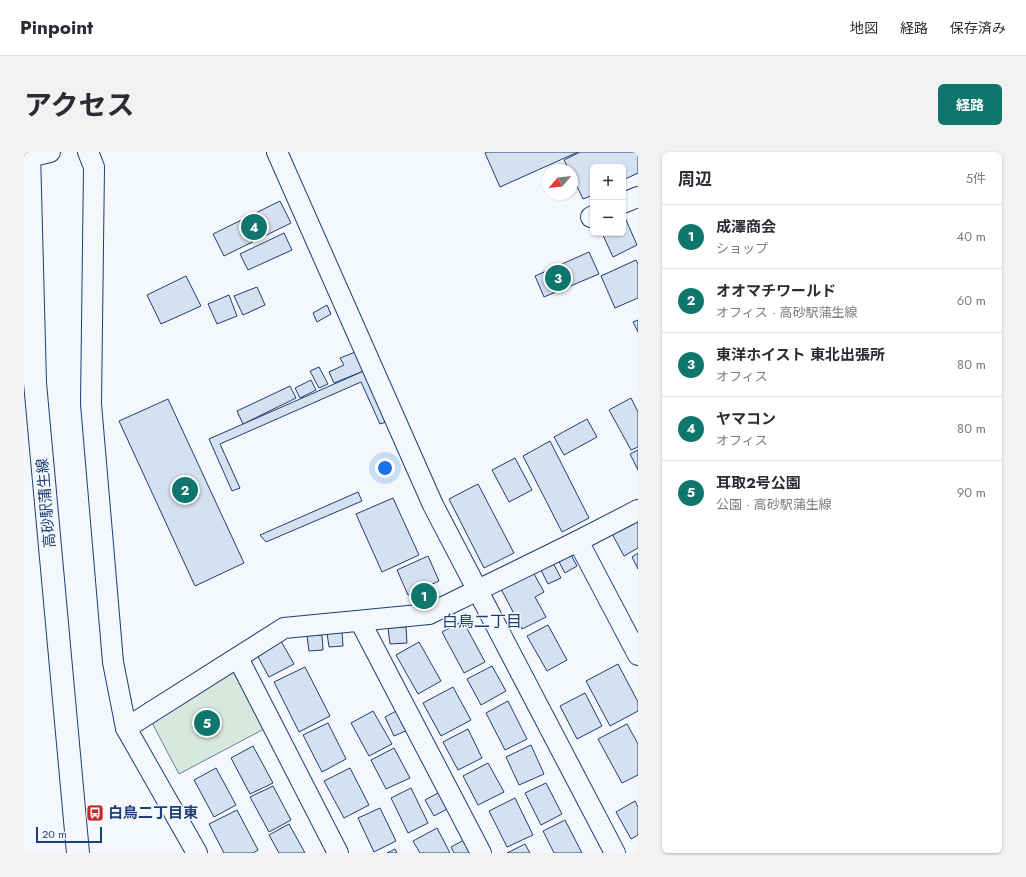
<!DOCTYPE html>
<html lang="ja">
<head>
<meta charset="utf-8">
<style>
	body { margin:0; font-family:Jost,"Noto Sans JP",sans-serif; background:#f2f2f3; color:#2b2b33 }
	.controls { position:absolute; right:12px; top:12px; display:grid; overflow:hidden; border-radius:6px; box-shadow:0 1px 3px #0004 }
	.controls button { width:36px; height:36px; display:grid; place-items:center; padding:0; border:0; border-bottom:1px solid #e1e1e2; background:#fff; color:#2b2b33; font:20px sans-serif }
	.compass { position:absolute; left:518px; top:12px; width:36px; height:36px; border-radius:50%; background:#fff; box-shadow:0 1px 3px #0004; rotate:242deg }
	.scale { position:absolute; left:12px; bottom:10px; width:66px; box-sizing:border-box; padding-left:4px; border:2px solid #1d3f73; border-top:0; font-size:11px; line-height:14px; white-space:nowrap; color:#1d3f73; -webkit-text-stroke:3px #f4f7fb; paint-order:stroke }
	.you { position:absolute; left:361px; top:316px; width:14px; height:14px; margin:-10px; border:3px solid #fff; border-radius:50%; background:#1a73e8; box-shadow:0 0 0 6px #1a73e833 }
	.badge { display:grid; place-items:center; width:26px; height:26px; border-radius:50%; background:#0f766e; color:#fff; font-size:13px; font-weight:700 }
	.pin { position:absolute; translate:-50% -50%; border:2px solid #fff; box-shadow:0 1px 4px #0006 }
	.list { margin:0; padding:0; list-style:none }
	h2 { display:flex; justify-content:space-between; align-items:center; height:52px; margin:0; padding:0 16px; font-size:17px }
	h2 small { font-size:13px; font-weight:400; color:#7c7c81 }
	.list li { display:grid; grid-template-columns:26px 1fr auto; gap:12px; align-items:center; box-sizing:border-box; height:64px; padding:0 16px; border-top:1px solid #e1e1e2 }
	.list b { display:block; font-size:15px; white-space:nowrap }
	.list p { margin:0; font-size:13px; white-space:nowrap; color:#7c7c81 }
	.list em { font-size:13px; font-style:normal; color:#7c7c81 }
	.map { position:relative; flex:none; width:614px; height:701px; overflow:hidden; border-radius:6px }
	header { display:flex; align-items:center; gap:24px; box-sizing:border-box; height:56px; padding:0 20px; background:#fff; border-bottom:1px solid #e1e1e2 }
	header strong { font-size:19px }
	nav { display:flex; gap:22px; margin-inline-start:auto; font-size:14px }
	.intro { display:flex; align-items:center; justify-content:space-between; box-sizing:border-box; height:96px; padding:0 24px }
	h1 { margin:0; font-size:28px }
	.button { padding:10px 18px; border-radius:6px; background:#0f766e; color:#fff; font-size:14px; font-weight:700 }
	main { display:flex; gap:24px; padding:0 24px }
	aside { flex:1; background:#fff; border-radius:6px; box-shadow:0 1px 3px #0004 }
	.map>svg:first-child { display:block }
</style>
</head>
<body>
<header>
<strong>Pinpoint</strong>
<nav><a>地図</a><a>経路</a><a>保存済み</a></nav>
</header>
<div class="intro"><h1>アクセス</h1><a class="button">経路</a></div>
<main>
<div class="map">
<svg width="614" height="701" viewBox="0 0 614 701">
	<rect width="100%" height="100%" fill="#f4f7fb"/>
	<path fill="#d7e8df" stroke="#687fa3" d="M207,515L240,577L155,622L125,565Z"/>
	<g fill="#d5e0f0" stroke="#1d3f73">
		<path d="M463,0H554L476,35L461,1Z"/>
		<path d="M556,0H614V21L599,28V15H569V43L559,47L548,24V18H545L540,8Z"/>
		<path d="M256,49L267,71L200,104L189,82Z"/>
		<path d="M599,61L613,93L589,105L578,81H599Z"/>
		<path d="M260,81L268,98L224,118L216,102Z"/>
		<path d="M565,100L575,122L520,145L511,124Z"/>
		<path d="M612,108L614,112V146L591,156L577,124Z"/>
		<path d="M162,124L177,154L137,172L123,143Z"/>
		<path d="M233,135L241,153L219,163L210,144Z"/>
		<path d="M205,143L213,164L193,172L184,152Z"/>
		<path d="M303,153L307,162L293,170L289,161Z"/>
		<path d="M614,168V180L609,170Z"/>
		<path d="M334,199L342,218L310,231L305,220L320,213L316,206Z"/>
		<path d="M295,215L304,232L295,236L286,219Z"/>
		<path d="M342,218L365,269L356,272L337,230L196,292L216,336L208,339L185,287Z"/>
		<path d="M287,228L292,238L276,246L271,236Z"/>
		<path d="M266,234L272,246L219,272L213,259Z"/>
		<path d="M607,246L614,260V295L607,298L585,258Z"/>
		<path d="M144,247L220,411L171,434L95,269Z"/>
		<path d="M563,267L573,285L540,303L530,285Z"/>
		<path d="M526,289L565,366L538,380L499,304Z"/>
		<path d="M614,298V318L606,302Z"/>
		<path d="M491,306L508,338L485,350L468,318Z"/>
		<path d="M454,332L490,401L460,416L425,347Z"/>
		<path d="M334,340L338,349L242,390L236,383Z"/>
		<path d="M369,346L395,403L358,420L332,362Z"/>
		<path d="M614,365V396L600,404L587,380Z"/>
		<path d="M545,399L553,414L541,421L533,406Z"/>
		<path d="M614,401V417L608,405Z"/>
		<path d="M404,404L415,429L384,443L373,418Z"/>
		<path d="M527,407L537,426L524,432L515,414Z"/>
		<path d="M509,420L520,440L511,445L522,465L498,477L477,437Z"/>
		<path d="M439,469L461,510L440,521L418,480Z"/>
		<path d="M524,473L543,508L523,519L503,484Z"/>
		<path d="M382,475L383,491L366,492L364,476Z"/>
		<path d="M318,480L319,494L305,495L303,481Z"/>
		<path d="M298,483L299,498L285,499L283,484Z"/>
		<path d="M257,489L270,512L245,525L233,503Z"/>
		<path d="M395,490L417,529L394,542L372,503Z"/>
		<path d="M594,512L614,550V559L586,574L562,529Z"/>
		<path d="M468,514L482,539L457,553L443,527Z"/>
		<path d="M281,515L306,564L275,580L250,530Z"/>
		<path d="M429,535L447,568L417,584L399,551Z"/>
		<path d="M561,541L578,574L553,587L536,554Z"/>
		<path d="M484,549L503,587L481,598L462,561Z"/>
		<path d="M374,558L384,578L370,584L361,565Z"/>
		<path d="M349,559L368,592L345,604L327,571Z"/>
		<path d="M304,571L322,607L298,620L279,583Z"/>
		<path d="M603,572L614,592V623L598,631L574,587Z"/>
		<path d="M444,577L458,606L434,618L419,590Z"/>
		<path d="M507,593L520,622L495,633L482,605Z"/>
		<path d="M229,594L249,631L226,642L207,606Z"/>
		<path d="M370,596L386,626L362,637L347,608Z"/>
		<path d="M464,611L480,640L454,653L439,624Z"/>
		<path d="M192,616L212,653L190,665L170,628Z"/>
		<path d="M326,616L345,653L320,666L300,629Z"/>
		<path d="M522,631L538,662L517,673L501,641Z"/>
		<path d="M249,634L267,668L245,680L226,645Z"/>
		<path d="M387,636L404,671L384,681L367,646Z"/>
		<path d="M416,640L425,656L410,664L401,648Z"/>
		<path d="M491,646L509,683L483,695L465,659Z"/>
		<path d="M611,649L614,655V683L607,687L592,660Z"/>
		<path d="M356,656L372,689L350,700L334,666Z"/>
		<path d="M213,658L234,698L229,701H200L185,672Z"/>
		<path d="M541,668L558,701H530L519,679Z"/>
		<path d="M265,672L281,701H255L245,683Z"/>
		<path d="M413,676L426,701H396L389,689Z"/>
		<path d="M440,688L447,701H430L427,695Z"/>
		<path d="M501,692L506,701H483Z"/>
		<path d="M371,697L373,701H363Z"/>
	</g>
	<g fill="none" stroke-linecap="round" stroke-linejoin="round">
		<g stroke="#1d3f73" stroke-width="22">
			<g id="street">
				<path d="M64,0L70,15L67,252L89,510L102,576L173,701"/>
				<path d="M253,0L409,353L591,701"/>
				<path d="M5,5L26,0"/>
				<path d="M599,51L614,45"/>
				<path d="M567,65L569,64"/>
				<path d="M554,389L614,503"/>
				<path d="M336,469L457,701"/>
				<path d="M214,506L314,701"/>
				<path d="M102,576L260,476L405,462L554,389L614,358"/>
			</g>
		</g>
		<g stroke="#1d3f73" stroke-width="24">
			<path id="secondary" d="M5,0L11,231L54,701"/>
		</g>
		<use href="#street" stroke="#f4f7fb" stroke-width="20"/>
		<use href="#secondary" stroke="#f4f7fb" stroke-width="22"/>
	</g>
	<defs>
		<g id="bus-square" transform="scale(0.9)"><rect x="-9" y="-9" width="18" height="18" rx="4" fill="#c62828" stroke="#f4f7fb"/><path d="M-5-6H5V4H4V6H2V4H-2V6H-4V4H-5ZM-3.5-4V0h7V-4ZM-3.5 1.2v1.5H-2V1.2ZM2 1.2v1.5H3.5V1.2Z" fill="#fff"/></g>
	</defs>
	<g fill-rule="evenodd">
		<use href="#bus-square" x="71" y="661"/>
	</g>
	<g text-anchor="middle" stroke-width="3" stroke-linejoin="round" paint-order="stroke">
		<g font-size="15" fill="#1d3f73" stroke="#f4f7fb">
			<text transform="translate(22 351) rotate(-95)" y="5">高砂駅蒲生線</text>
		</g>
		<g font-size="15" font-weight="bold" fill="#1d3f73" stroke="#f4f7fb" text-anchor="start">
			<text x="84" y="666">白鳥二丁目東</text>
		</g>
		<g font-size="16" fill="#1d3f73" stroke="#f4f7fb">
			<text x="458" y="475">白鳥二丁目</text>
		</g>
	</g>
</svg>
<div class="controls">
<button>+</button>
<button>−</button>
</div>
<svg class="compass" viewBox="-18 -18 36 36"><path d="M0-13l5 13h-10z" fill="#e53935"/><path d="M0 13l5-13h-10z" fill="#7c7c81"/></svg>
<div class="scale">20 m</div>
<div class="you"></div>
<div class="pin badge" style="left:400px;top:444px">1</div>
<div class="pin badge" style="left:161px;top:338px">2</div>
<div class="pin badge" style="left:534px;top:126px">3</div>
<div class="pin badge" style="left:230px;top:75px">4</div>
<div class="pin badge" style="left:183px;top:571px">5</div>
</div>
<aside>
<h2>周辺<small>5件</small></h2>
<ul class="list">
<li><span class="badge">1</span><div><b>成澤商会</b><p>ショップ</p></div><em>40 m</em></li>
<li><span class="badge">2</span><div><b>オオマチワールド</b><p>オフィス · 高砂駅蒲生線</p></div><em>60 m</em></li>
<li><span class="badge">3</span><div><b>東洋ホイスト 東北出張所</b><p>オフィス</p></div><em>80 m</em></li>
<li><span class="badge">4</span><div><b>ヤマコン</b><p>オフィス</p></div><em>80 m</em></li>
<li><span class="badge">5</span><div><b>耳取2号公園</b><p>公園 · 高砂駅蒲生線</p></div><em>90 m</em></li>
</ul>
</aside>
</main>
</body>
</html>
